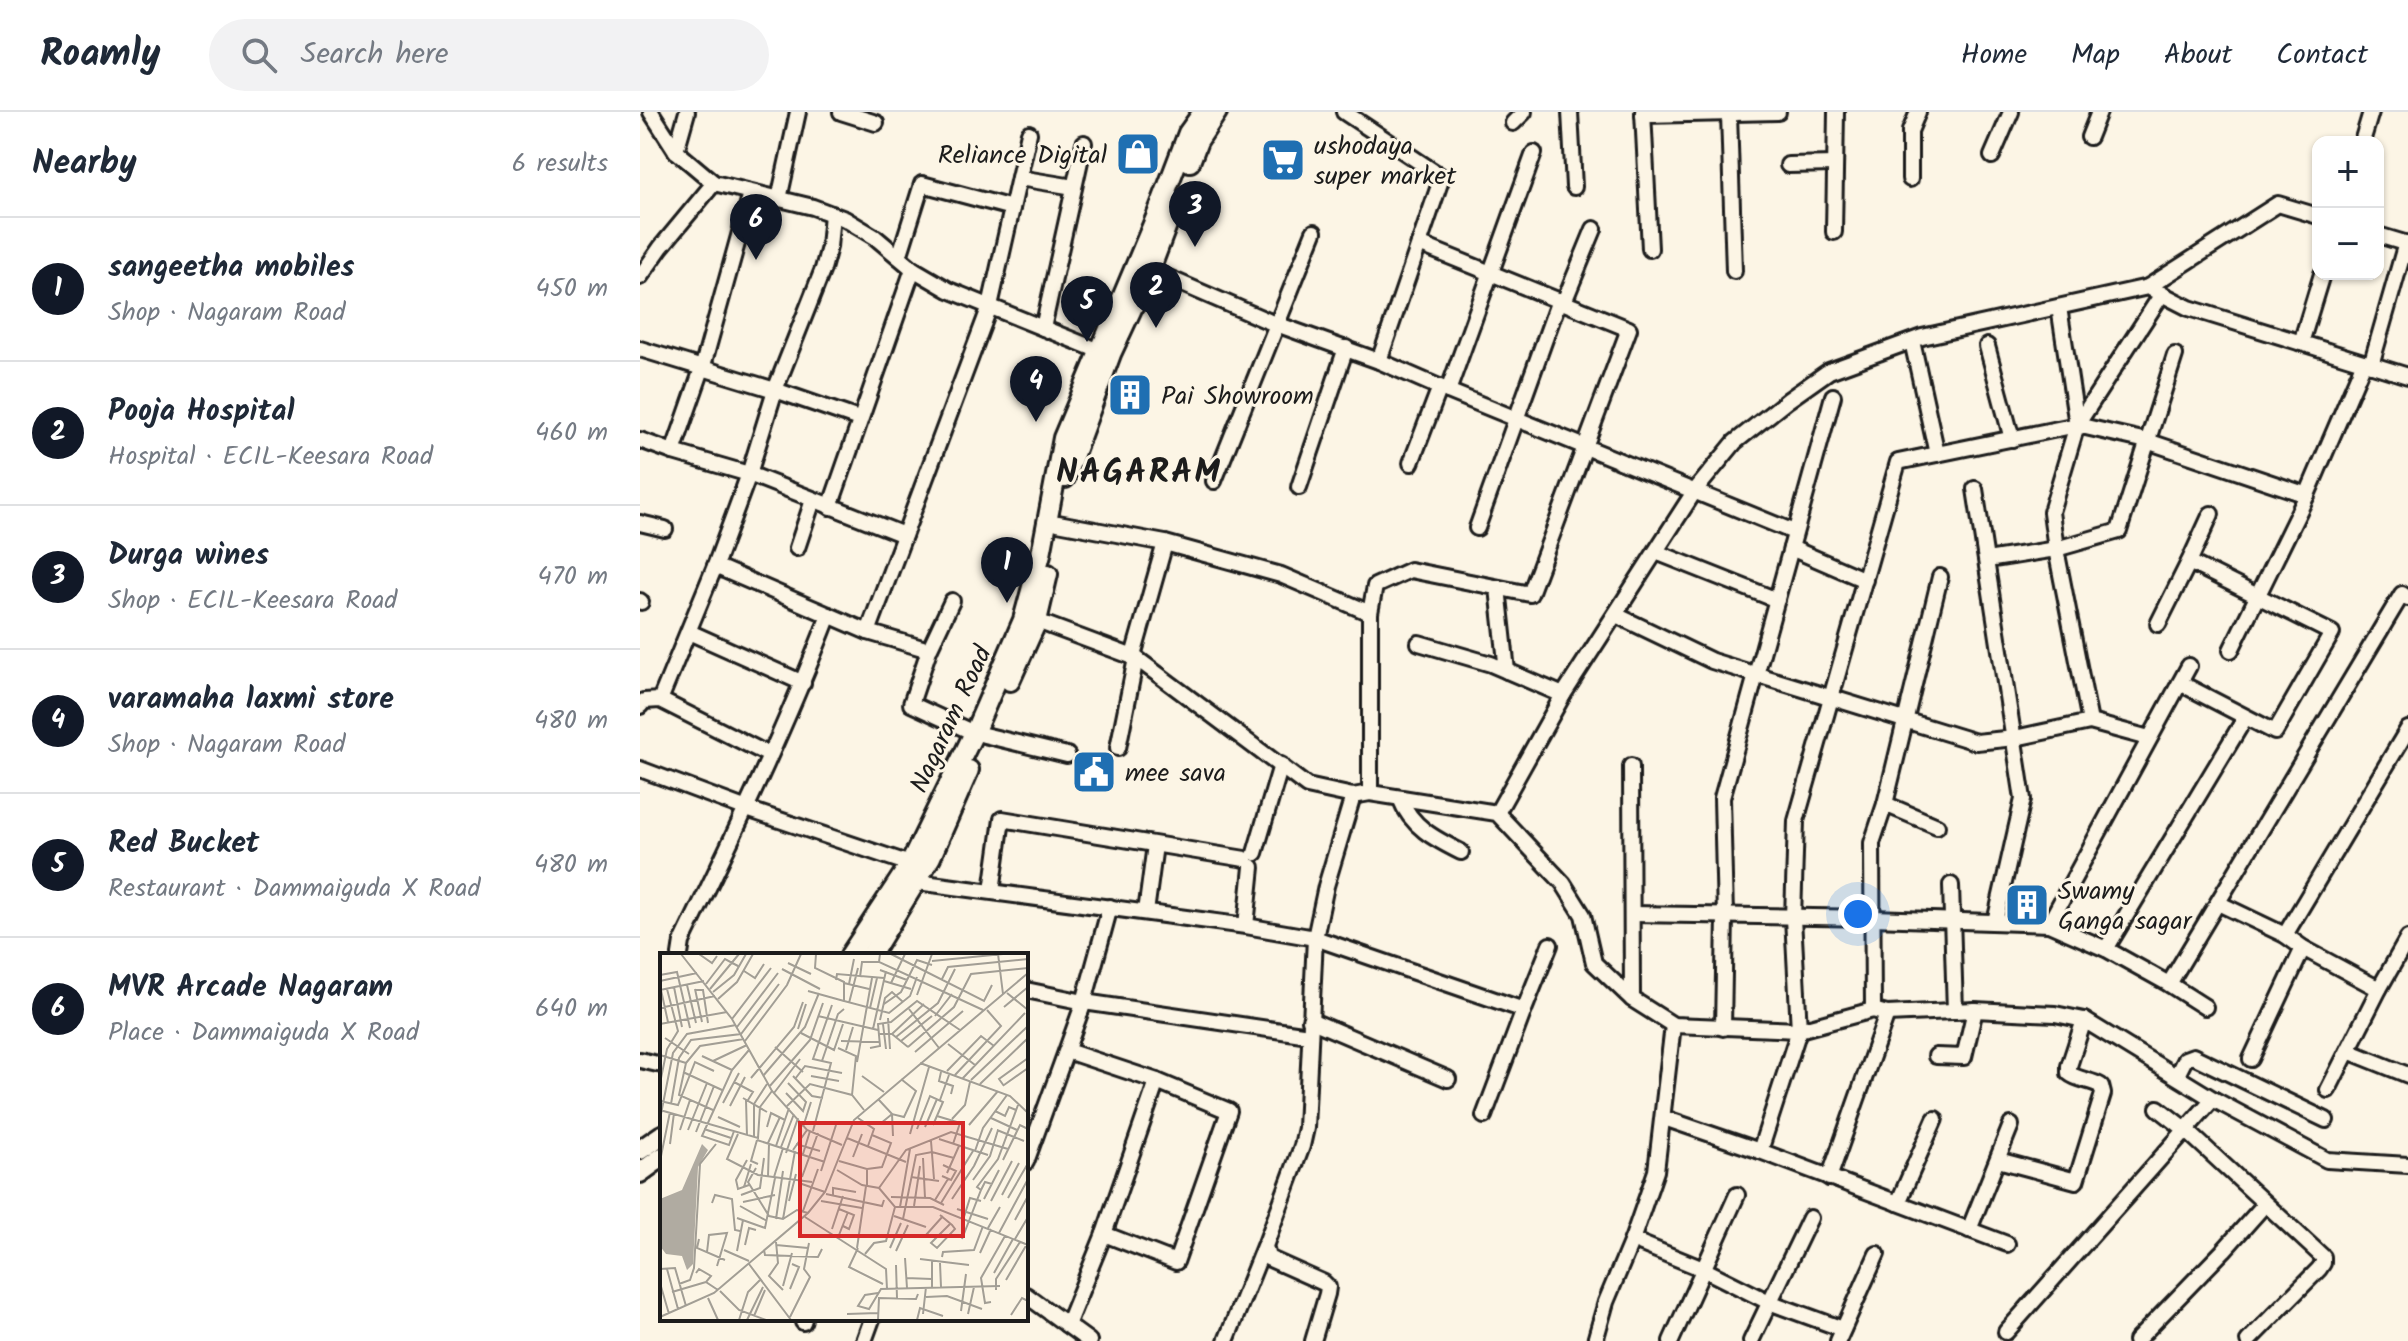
<!DOCTYPE html>
<html lang="en">
<head>
<meta charset="utf-8">
<style>
	body { margin:0; font-family:Kalam,sans-serif; background:#f2f2f3; color:#1f2937 }
	.controls { position:absolute; right:24px; top:24px; display:grid; overflow:hidden; border-radius:16px; box-shadow:0 2px 6px #0004 }
	.controls button { width:72px; height:72px; display:grid; place-items:center; padding:0; border:0; border-bottom:2px solid #e0e1e3; background:#fff; color:#1f2937; font:40px sans-serif }
	.you { position:absolute; left:1218px; top:802px; width:28px; height:28px; margin:-20px; border:6px solid #fff; border-radius:50%; background:#1a73e8; box-shadow:0 0 0 12px #1a73e833 }
	.badge { display:grid; place-items:center; width:52px; height:52px; border-radius:50%; background:#111827; color:#fff; font-size:26px; font-weight:700 }
	.pin { position:absolute; translate:-50% -66px; filter:drop-shadow(0 2px 4px #0008) }
	.pin::after { content:''; position:absolute; top:42px; width:28px; height:24px; background:inherit; clip-path:polygon(0 0,100% 0,50% 100%) }
	.list { margin:0; padding:0; list-style:none }
	h2 { display:flex; justify-content:space-between; align-items:center; height:104px; margin:0; padding:0 32px; font-size:34px }
	h2 small { font-size:26px; font-weight:400; color:#747a83 }
	.list li { display:grid; grid-template-columns:52px 1fr auto; gap:24px; align-items:center; box-sizing:border-box; height:144px; padding:0 32px; border-top:2px solid #e0e1e3 }
	.list b { display:block; font-size:30px; white-space:nowrap }
	.list p { margin:0; font-size:26px; white-space:nowrap; color:#747a83 }
	.list em { font-size:26px; font-style:normal; color:#747a83 }
	.icon { flex:none; width:44px; height:44px; fill:none; stroke:currentColor; stroke-width:2; stroke-linecap:round; stroke-linejoin:round }
	.map { position:relative; flex:none; width:1768px; height:1229px; overflow:hidden }
	header { display:flex; align-items:center; gap:48px; box-sizing:border-box; height:112px; padding:0 40px; background:#fff; border-bottom:2px solid #e0e1e3 }
	header strong { font-size:38px }
	nav { display:flex; gap:44px; margin-inline-start:auto; font-size:28px }
	.search { width:560px; height:72px; background:#f2f2f3; display:flex; align-items:center; gap:20px; box-sizing:border-box; padding:0 28px; border-radius:44px; color:#747a83; font-size:30px }
	main { display:flex }
	aside { flex:1; background:#fff }
	.map>svg:first-child { display:block }
</style>
</head>
<body>
<header>
<strong>Roamly</strong>
<div class="search"><svg class="icon" aria-label="search" viewBox="0 0 24 24"><circle cx="10" cy="10" r="6"/><path d="M15 15l6 6"/></svg>Search here</div>
<nav><a>Home</a><a>Map</a><a>About</a><a>Contact</a></nav>
</header>
<main>
<aside>
<h2>Nearby<small>6 results</small></h2>
<ul class="list">
<li><span class="badge">1</span><div><b>sangeetha mobiles</b><p>Shop · Nagaram Road</p></div><em>450 m</em></li>
<li><span class="badge">2</span><div><b>Pooja Hospital</b><p>Hospital · ECIL-Keesara Road</p></div><em>460 m</em></li>
<li><span class="badge">3</span><div><b>Durga wines</b><p>Shop · ECIL-Keesara Road</p></div><em>470 m</em></li>
<li><span class="badge">4</span><div><b>varamaha laxmi store</b><p>Shop · Nagaram Road</p></div><em>480 m</em></li>
<li><span class="badge">5</span><div><b>Red Bucket</b><p>Restaurant · Dammaiguda X Road</p></div><em>480 m</em></li>
<li><span class="badge">6</span><div><b>MVR Arcade Nagaram</b><p>Place · Dammaiguda X Road</p></div><em>640 m</em></li>
</ul>
</aside>
<div class="map">
<svg width="1768" height="1229" viewBox="0 0 1768 1229">
	<rect width="100%" height="100%" fill="#fcf5e5"/>
	<filter id="ink" filterUnits="userSpaceOnUse"><feTurbulence type="fractalNoise" baseFrequency=".0125" numOctaves="2"/><feDisplacementMap in="SourceGraphic" scale="16" xChannelSelector="R" yChannelSelector="G"/><feConvolveMatrix kernelMatrix="1 2 1 2 8 2 1 2 1" color-interpolation-filters="sRGB"/></filter>
	<g filter="url(#ink)">
		<g fill="none" stroke-linecap="round" stroke-linejoin="round">
			<g stroke="#1c1c1c" stroke-width="20">
				<g id="minor">
					<path d="M11,0L36,39L74,71L173,95L205,107L235,125L273,157L309,178L460,239"/>
					<path d="M201,0L236,11"/>
					<path d="M704,0L802,65L739,249"/>
					<path d="M930,0L934,75"/>
					<path d="M1003,0L1010,137"/>
					<path d="M1089,2L1094,159"/>
					<path d="M1003,3L1138,0"/>
					<path d="M873,11L884,0"/>
					<path d="M1449,25L1459,0"/>
					<path d="M1722,30L1731,0"/>
					<path d="M36,39L47,0"/>
					<path d="M1352,44L1371,0"/>
					<path d="M1148,53L1195,52"/>
					<path d="M379,66L434,75"/>
					<path d="M1270,67V19L1278,0"/>
					<path d="M139,87L158,0"/>
					<path d="M1194,120L1196,0"/>
					<path d="M1738,123L1768,132"/>
					<path d="M259,145L282,72L372,96"/>
					<path d="M510,158L628,209L739,249L808,279L1154,420"/>
					<path d="M0,165L21,135L74,71"/>
					<path d="M1508,175L1549,196L1768,264"/>
					<path d="M924,190L954,117"/>
					<path d="M1419,195L1437,313L1411,400L1416,437L1450,610"/>
					<path d="M403,216L444,31"/>
					<path d="M1272,229L1297,342"/>
					<path d="M1661,231L1682,162"/>
					<path d="M1347,234L1372,327"/>
					<path d="M0,237L135,278L219,307"/>
					<path d="M1731,253L1766,131"/>
					<path d="M808,279L894,41"/>
					<path d="M1437,313L1522,182"/>
					<path d="M0,328L33,340L109,362L264,423"/>
					<path d="M33,340L62,257L111,81"/>
					<path d="M771,351L800,275"/>
					<path d="M574,369L674,120"/>
					<path d="M659,375L706,236"/>
					<path d="M1335,377L1383,687L1355,810"/>
					<path d="M190,395L273,157"/>
					<path d="M0,411L25,417"/>
					<path d="M418,411L525,431L641,463L730,501V681"/>
					<path d="M837,416L919,188"/>
					<path d="M157,436L173,388"/>
					<path d="M1151,436L1225,468"/>
					<path d="M1016,440L1137,488"/>
					<path d="M1347,448L1416,437L1479,419L1535,243"/>
					<path d="M75,454L228,520L289,538"/>
					<path d="M858,476L867,559"/>
					<path d="M0,489L1,490"/>
					<path d="M312,489L289,538L271,592L334,621"/>
					<path d="M730,501L735,474L770,458L890,482L989,217L779,132"/>
					<path d="M976,503L1072,549L1336,630L1375,626L1450,610L1509,626"/>
					<path d="M397,509L496,546L667,674L713,684L730,681L857,701L923,771L943,803L954,851L992,887L1033,913L1159,918L1233,898L1247,902L1335,898L1415,902L1444,908L1573,987L1687,1048L1768,1053"/>
					<path d="M1518,512L1549,450L1571,402"/>
					<path d="M49,520L163,571"/>
					<path d="M228,520L350,194L389,21"/>
					<path d="M779,531L851,552L923,583"/>
					<path d="M1591,538L1667,383L1724,250"/>
					<path d="M493,544L525,431"/>
					<path d="M1540,571L1635,620L1692,521L1549,450"/>
					<path d="M20,588L75,454L109,362L135,278L183,157L189,135L192,102"/>
					<path d="M0,594L4,589L20,588L129,643"/>
					<path d="M344,623L427,643"/>
					<path d="M478,636L496,546"/>
					<path d="M991,654L992,887"/>
					<path d="M0,657L107,697L270,752"/>
					<path d="M760,686C771,715 795,727 821,740"/>
					<path d="M1245,692L1297,714"/>
					<path d="M857,701L923,583L1054,380L1095,330L1148,288L1189,259L1282,225L1508,175L1638,92L1678,104"/>
					<path d="M615,741L641,653"/>
					<path d="M277,770L606,814L675,826L884,898L910,833"/>
					<path d="M1311,773L1315,899"/>
					<path d="M352,779L362,707L605,747"/>
					<path d="M1578,791L1645,823L1663,836L1739,877"/>
					<path d="M506,800L515,733"/>
					<path d="M992,802L1233,806L1409,812L1466,837L1529,872L1565,895"/>
					<path d="M1409,812L1549,554"/>
					<path d="M606,814L612,755"/>
					<path d="M1645,823L1768,617"/>
					<path d="M1466,837L1605,606"/>
					<path d="M40,843L42,830C94,723 146,615 189,503"/>
					<path d="M1529,872L1762,482L1768,486"/>
					<path d="M386,878L444,890L669,923"/>
					<path d="M1233,898L1232,731L1245,692L1300,465"/>
					<path d="M670,908L808,967"/>
					<path d="M1083,916L1085,804L1082,686L1193,284"/>
					<path d="M427,939L517,969L589,999L536,1150L464,1122"/>
					<path d="M1708,939L1768,963"/>
					<path d="M1296,944L1324,945L1335,898"/>
					<path d="M1611,947L1663,836"/>
					<path d="M0,948L22,953"/>
					<path d="M1537,963L1545,947L1553,944L1686,1008"/>
					<path d="M1688,978L1739,877L1768,826"/>
					<path d="M1518,996L1546,1018L1683,1145V1151L1679,1157L1608,1229"/>
					<path d="M844,1004L884,898"/>
					<path d="M1024,1006L1120,1039L1367,1132"/>
					<path d="M1120,1039L1159,918L1153,806L1156,709L1258,350L1437,313L1507,329L1667,383"/>
					<path d="M1358,1048L1436,1069L1463,982L1461,974C1451,968 1437,968 1429,961V954L1444,908"/>
					<path d="M386,1050L444,890L470,795"/>
					<path d="M1189,1066L1247,902"/>
					<path d="M1258,1091L1295,1007"/>
					<path d="M1329,1118L1371,1013"/>
					<path d="M992,1128L1063,1157L1129,1190L1203,1217"/>
					<path d="M386,1183L449,1229"/>
					<path d="M163,1210L164,1207"/>
					<path d="M427,1213L464,1122L517,969"/>
					<path d="M1366,1220L1573,987"/>
					<path d="M224,1229L232,1207"/>
					<path d="M586,1229L624,1134"/>
					<path d="M673,1229L687,1182L688,1175L684,1171L628,1146L625,1134L662,1034L666,1016L675,826L686,774L713,684"/>
					<path d="M955,1229L966,1190L992,1128L1016,1059L1033,913"/>
					<path d="M1031,1229L1097,1083"/>
					<path d="M1111,1229L1170,1106"/>
					<path d="M1198,1229L1237,1142"/>
					<path d="M1496,1229L1584,1138L1625,1092"/>
				</g>
			</g>
			<g stroke="#1c1c1c" stroke-width="24">
				<g id="major">
					<path d="M550,50L558,29L577,0"/>
					<path d="M425,366L471,242L510,158L536,89"/>
					<path d="M370,569L397,509L408,462"/>
					<path d="M210,843L270,752L334,621L383,508L401,442L423,326L516,105L548,21L563,0"/>
					<path d="M231,843L291,745L329,658"/>
					<path d="M0,1038L22,1023"/>
					<path d="M0,1061L22,1045"/>
				</g>
			</g>
			<use href="#minor" stroke="#fcf5e5" stroke-width="14"/>
			<use href="#major" stroke="#fcf5e5" stroke-width="18"/>
		</g>
	</g>
	<defs>
		<g id="shop-square" transform="scale(2.3)"><rect x="-9" y="-9" width="18" height="18" rx="4" fill="#1f6fb2" stroke="#fcf5e5"/><path d="M-5-2.5h2.3a2.7 3.5 0 0 1 5.4 0H5L5.5 6h-11ZM-1.5-2.5h3a1.5 2.3 0 0 0-3 0Z" fill="#fff"/></g>
		<g id="supermarket-square" transform="scale(2.3)"><rect x="-9" y="-9" width="18" height="18" rx="4" fill="#1f6fb2" stroke="#fcf5e5"/><path d="M-6-5.5h2.5l.6 2H6L4.5 2H-2.5L-4.4-4H-6ZM-1.5 3.2a1.3 1.3 0 1 0 .1 0ZM3 3.2a1.3 1.3 0 1 0 .1 0Z" fill="#fff"/></g>
		<g id="building-square" transform="scale(2.3)"><rect x="-9" y="-9" width="18" height="18" rx="4" fill="#1f6fb2" stroke="#fcf5e5"/><path d="M-4-6H4V6H1V3H-1V6H-4ZM-2.5-4.3h1.7v1.8h-1.7ZM.8-4.3h1.7v1.8H.8ZM-2.5-1h1.7V.8h-1.7ZM.8-1h1.7V.8H.8Z" fill="#fff"/></g>
		<g id="civic-square" transform="scale(2.3)"><rect x="-9" y="-9" width="18" height="18" rx="4" fill="#1f6fb2" stroke="#fcf5e5"/><path d="M-.6-6.5H3V-4.5H.6V-3L4-1V1h2V6H-6V1h2V-1L-.6-3ZM-1.2 2.5V6h2.4V2.5Z" fill="#fff"/></g>
	</defs>
	<g fill-rule="evenodd">
		<use href="#shop-square" x="498" y="42"/>
		<use href="#supermarket-square" x="643" y="48"/>
		<use href="#building-square" x="490" y="283"/>
		<use href="#civic-square" x="454" y="660"/>
		<use href="#building-square" x="1387" y="793"/>
	</g>
	<g text-anchor="middle" stroke-width="6" stroke-linejoin="round" paint-order="stroke">
		<g font-size="26" fill="#1c1c1c" stroke="#fcf5e5" text-anchor="start">
			<text x="674" y="42">ushodaya<tspan x="674" dy="30">super market</tspan></text>
			<text x="467" y="51" text-anchor="end">Reliance Digital</text>
			<text x="521" y="292">Pai Showroom</text>
			<text x="485" y="669">mee sava</text>
			<text x="1418" y="787">Swamy<tspan x="1418" dy="30">Ganga sagar</tspan></text>
		</g>
		<g font-size="26" fill="#1c1c1c" stroke="#fcf5e5">
			<text transform="translate(310 607) rotate(-65)" y="9">Nagaram Road</text>
		</g>
		<g font-size="34" font-weight="bold" letter-spacing="2" fill="#1c1c1c" stroke="#fcf5e5">
			<text x="499" y="370">NAGARAM</text>
		</g>
	</g>
	<g transform="translate(20 841)">
		<rect width="368" height="368" fill="#fcf5e5"/>
		<path d="M42,191L48,197L38,214L33,311L27,317L22,303L6,301L0,293V246L22,237Z" fill="#b0aba1"/>
		<path fill="none" stroke="#a29e95" stroke-width="2" d="M21,1L72,66L112,138L147,177L182,192M39,1L52,10L57,3M156,1L155,15L184,29V48L229,60L250,43L257,24M220,1L219,9L323,57M231,1L324,48L332,32M338,1L343,41M272,8L343,1M128,10L151,21M122,16L160,36M220,17L247,27M84,18L95,25L104,11M0,22L17,19L30,75M200,24L202,9H219M282,26L288,14L368,6M176,27L177,21L224,25M0,28L37,20M224,28L251,36M184,30L209,36M231,30L245,1M46,31L65,6L78,13M189,31L194,6M27,32L36,70M14,34L22,74M35,36L42,69M50,36L79,1M0,37L44,28M1,37L8,69M36,37H43L48,70M148,38L184,48M53,39L74,22L86,1M347,40L368,57M257,42L272,1M58,46L77,29L93,1M189,50L198,15M224,51L241,39L257,7L272,12M344,54L368,34M0,55L55,43M210,55L217,25M249,56L279,95M158,63L218,77M275,63L292,41M228,65L230,96M72,66L111,15M220,67L225,45L232,39L243,49M0,71L67,59M223,71L226,96M77,74L118,20M138,76L146,51M213,76L226,18M141,80L174,97L183,71M219,81H232L248,94M232,81L264,51M236,84L278,50L295,16M5,85L29,101M85,88L127,32L141,1M181,88L220,89M241,88L272,63M288,91L315,112M115,94L143,119M248,94L294,54L311,21L368,15M178,95L196,103L192,142M210,95L220,93L218,71L231,69L257,48L300,77M186,97L193,74M255,99L303,58M0,102L26,110M42,103L72,117M53,108L87,92M162,108L178,61L184,56M197,109L212,25M260,110L350,143L368,160M287,118L321,83L334,93M23,119L62,137M281,119L279,128L293,133L291,141M295,122L341,73L327,57M103,123L145,74L159,40M133,123L152,143L163,145M151,123L179,128M202,123L224,139M91,125L134,74L143,49M303,125L365,60M135,126L145,113L182,120M311,127L368,73M74,129L93,139L88,147M0,130L7,96L18,78L7,36M320,131L368,85M344,132L368,115M344,133L339,126L368,105M109,134L150,87L163,50M114,140L140,106M126,140L143,158L146,149L128,130M83,145L107,159M86,147L87,183M219,147L232,161L233,183M280,147L289,122M0,148L18,152L35,109L54,118M63,150L79,120M11,151L19,105L31,87L81,81L119,31M70,153L85,124M127,153L150,131L192,142L204,157M0,157L98,185L100,154L112,138M53,157L19,142L26,110L40,93L84,86M335,158L345,163L349,154L356,157M277,163L300,170L293,191M58,164L80,174M198,165L214,176L208,193M331,165L357,177M0,166L13,100L27,81L76,72M292,166L305,152L310,129M220,171L232,161L244,164L256,138L241,126M309,172L338,138M107,174L111,160L125,167M143,174L151,149M265,174L277,146M44,176L71,185M257,176L270,143L283,149L273,172M20,177L30,147M28,177L47,130M337,177L364,188M74,178L69,192L42,183L72,117L89,97M153,178L171,110L153,106L172,52M36,179L54,133M78,181L67,206L98,222L152,229M250,181L269,114M94,184V151L107,131M187,185L246,209M279,186L328,202M97,187L165,209M97,187L91,208L98,211M271,188L274,226M108,190L120,164M10,191L14,160M136,191L160,198M116,193L129,155M121,194L134,161M133,197L147,177M315,198L323,175L347,142M126,200L138,165M143,201L150,178M193,204L202,181M263,205L265,245M87,207L76,227L78,236L89,232M343,207L360,172L368,176M0,208L10,159M179,208L207,216V232M314,213L332,175M96,215L88,229L109,263L123,266L137,257L148,260M207,216L222,214L231,190L212,182M177,217L202,232L219,235L235,254H273L368,292M161,218L176,172M287,220L299,193M108,223L109,191M282,223L291,227L296,218L283,212M114,224L123,195M142,224L158,180M251,224L279,228M313,227L330,203L338,177M139,230L165,239M84,234L91,211M219,235L246,197L291,179L348,196M321,237L317,234L338,206L358,152M166,241L222,253L224,247M81,242L100,235L104,205M173,242V235L196,239M342,242L359,210M231,244L270,245L284,252M348,245L367,212M292,246L314,213M324,246L339,217M275,247L288,226M129,248L136,221M161,248L202,255M331,248L352,208M83,249L115,242M52,250L55,242L72,246L75,277L80,278M281,250L313,198M80,253L107,268M254,253L260,213M240,254L250,196M179,256L194,262L189,276L183,273M297,256L328,266M143,258L158,216M280,262L292,272L295,276L277,295L271,290L290,271M234,263L266,274M145,264L226,316L227,336M77,265L105,275L115,225M116,266L123,218M123,266L135,198M243,266L256,202L272,199L294,205M303,267L310,245L321,248M355,267L368,243M328,275L340,254M172,276L183,243M339,280L368,226M179,282L188,259M266,282L283,263M39,286L37,295L65,307M302,286L321,237L325,229L332,231M355,286L368,264M116,289L118,310L109,323L123,337M85,292L89,275L96,277M116,292L148,295M197,295L206,233M198,295L189,314L223,331M230,295L241,270M64,297L89,308M104,297L105,302L158,304L162,296M77,298L83,267M236,298L248,272M47,299L49,282L67,280L57,313M320,300L331,276M205,301L214,290L226,288L235,254M282,304L283,299L314,297L323,273M245,305L247,335M260,306L309,312M272,308V334M280,310L281,334M89,311L131,367M236,312L237,345M0,316L15,315L26,353M7,316L18,356M36,320L39,316L51,323L46,329L58,337M334,320L353,286M246,325L272,326M346,327L367,291M0,330L9,361M19,331L30,327L34,315L40,211L56,191M123,333L132,300M130,336L139,314L132,311M336,337V326L360,289M60,338L79,357L106,367M12,339L46,329M218,340L205,342L198,353L209,356L221,336L340,333M266,344L287,343L322,356M48,345L58,367M331,349L325,350L321,325L345,283M301,358L306,321M187,361L218,360M263,361L266,334M308,361L314,334M351,362L362,345L368,348M94,363L105,337M0,364L54,340L148,260L165,239L194,167L368,20M130,364L150,324L144,316L149,290M79,367L88,339L101,326M87,367L103,334M218,367L219,345L256,346L258,341M257,367L260,355L283,363"/>
		<path fill="#d62828" fill-opacity="0.15" stroke="#d62828" stroke-width="4" d="M140,170H303V283H140Z"/>
		<rect width="368" height="368" fill="none" stroke="#1c1c1c" stroke-width="4"/>
	</g>
</svg>
<div class="controls">
<button>+</button>
<button>−</button>
</div>
<div class="you"></div>
<div class="pin badge" style="left:367px;top:491px">1</div>
<div class="pin badge" style="left:516px;top:216px">2</div>
<div class="pin badge" style="left:555px;top:135px">3</div>
<div class="pin badge" style="left:396px;top:310px">4</div>
<div class="pin badge" style="left:447px;top:230px">5</div>
<div class="pin badge" style="left:116px;top:148px">6</div>
</div>
</main>
</body>
</html>
